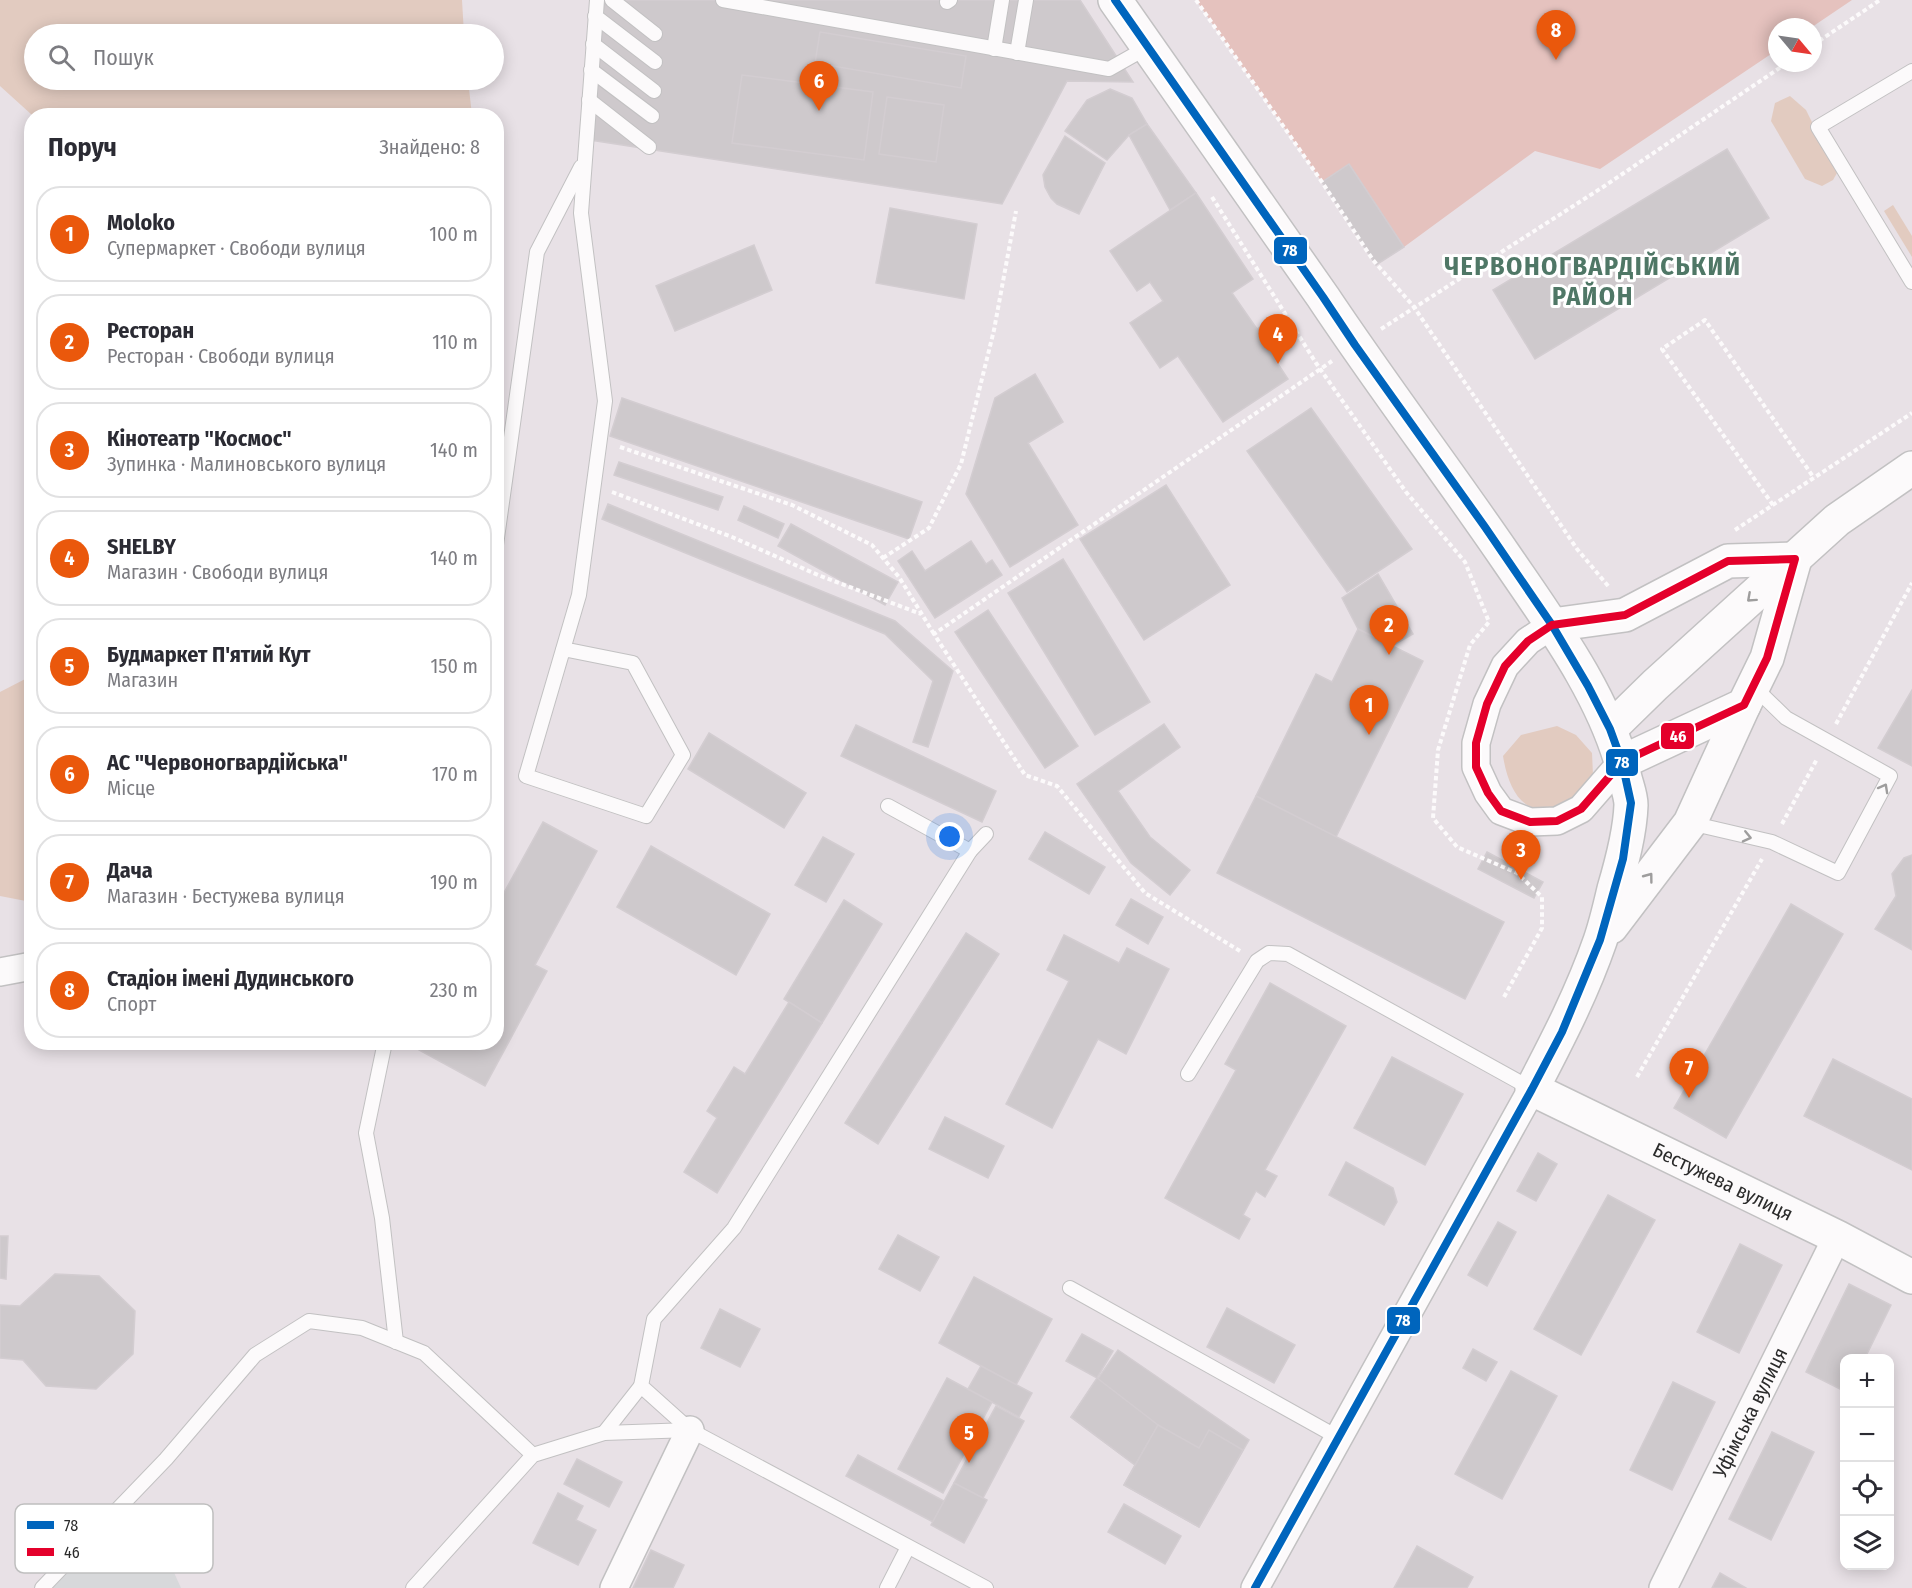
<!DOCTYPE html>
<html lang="uk">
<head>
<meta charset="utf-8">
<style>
	body { margin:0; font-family:"Fira Sans Condensed",sans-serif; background:#f7f7f7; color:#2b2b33 }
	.controls { position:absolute; right:18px; bottom:18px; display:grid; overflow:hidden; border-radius:12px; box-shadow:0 3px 15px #0003 }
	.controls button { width:54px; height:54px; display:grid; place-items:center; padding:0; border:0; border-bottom:2px solid #e1e1e2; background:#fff; color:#2b2b33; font:30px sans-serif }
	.compass { position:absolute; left:1768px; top:18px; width:54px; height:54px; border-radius:50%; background:#fff; box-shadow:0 3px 15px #0003; rotate:119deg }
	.you { position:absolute; left:950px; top:837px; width:21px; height:21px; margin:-15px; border:4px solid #fff; border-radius:50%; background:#1a73e8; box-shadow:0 0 0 9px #1a73e833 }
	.badge { display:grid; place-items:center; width:39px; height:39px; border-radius:50%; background:#ea580c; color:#fff; font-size:20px; font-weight:700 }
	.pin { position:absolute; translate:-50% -50px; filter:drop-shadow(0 2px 3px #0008) }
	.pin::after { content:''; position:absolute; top:32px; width:21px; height:18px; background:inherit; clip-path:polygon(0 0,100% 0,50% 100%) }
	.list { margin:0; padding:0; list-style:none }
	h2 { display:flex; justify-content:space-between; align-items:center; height:78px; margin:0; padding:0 24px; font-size:26px }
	h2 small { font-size:20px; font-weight:400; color:#7c7c81 }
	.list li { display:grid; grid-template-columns:39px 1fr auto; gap:18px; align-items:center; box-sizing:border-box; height:96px; margin:0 12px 12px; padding:0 12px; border:2px solid #e1e1e2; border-radius:24px }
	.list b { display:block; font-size:22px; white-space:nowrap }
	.list p { margin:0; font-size:20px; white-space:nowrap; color:#7c7c81 }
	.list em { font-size:20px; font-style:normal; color:#7c7c81 }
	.icon { flex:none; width:33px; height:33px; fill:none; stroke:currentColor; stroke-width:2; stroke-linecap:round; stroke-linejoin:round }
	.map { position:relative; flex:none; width:1912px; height:1588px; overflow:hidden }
	.search { position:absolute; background:#fff; box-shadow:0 3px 15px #0003; left:24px; top:24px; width:480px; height:66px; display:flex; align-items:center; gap:15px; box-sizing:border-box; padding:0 21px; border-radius:33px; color:#7c7c81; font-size:22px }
	.panel { position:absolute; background:#fff; box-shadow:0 3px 15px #0003; left:24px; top:108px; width:480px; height:942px; border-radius:24px }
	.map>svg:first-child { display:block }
</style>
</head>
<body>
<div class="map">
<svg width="1912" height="1588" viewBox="0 0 1912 1588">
	<rect width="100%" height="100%" fill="#e8e1e6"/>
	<path fill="#d7d8da" d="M153,1526L181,1588H52L55,1580Z"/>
	<g fill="#e2cbc0">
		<path d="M0,0H462L464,34H34V80H468L472,115H32L0,86Z"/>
		<path d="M1790,96L1806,110L1837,173L1833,180L1822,186L1805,179L1771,121L1775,103Z"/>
		<path d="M1893,205L1912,236V257L1884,211Z"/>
		<path d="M31,676V902L0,896V692Z"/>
		<path d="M1557,726L1576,735L1592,753L1593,775C1587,782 1581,796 1573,801C1570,804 1563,805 1559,806C1522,820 1508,787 1503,756L1521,735Z"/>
	</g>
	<path fill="#e5c2be" d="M1196,0H1852L1812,27H1777V50L1600,169L1535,151L1404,247L1349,165L1322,182Z"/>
	<g fill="#cec9cc" stroke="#d3cdd1" stroke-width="1.5">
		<path d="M596,0H1080L1133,82L1067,81L1002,204L584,139Z"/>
		<path d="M820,32L966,56L961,88L815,63Z"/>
		<path d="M742,75L873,92L864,160L732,143Z"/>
		<path d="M1110,89L1132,98L1147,124L1129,135L1107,160L1065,131L1087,100Z"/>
		<path d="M887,97L944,105L936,162L879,154Z"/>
		<path d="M1147,124L1196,193L1170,210L1129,135Z"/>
		<path d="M1065,136L1105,163L1079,214L1057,204L1051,198L1045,187L1043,175Z"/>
		<path d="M1727,149L1769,218L1535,359L1493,290Z"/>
		<path d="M1349,164L1404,247L1376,265L1322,182Z"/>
		<path d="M1196,193L1253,279L1232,293L1257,329L1269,321L1280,338L1267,347L1288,379L1223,422L1178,356L1160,368L1130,323L1163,301L1150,282L1137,291L1110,251Z"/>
		<path d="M890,208L977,224L964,299L876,283Z"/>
		<path d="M754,245L772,290L675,331L656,286Z"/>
		<path d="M1035,374L1063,422L1028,443L1078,525L1010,567L966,494L995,398Z"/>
		<path d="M622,398L922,502L909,539L610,436Z"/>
		<path d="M1311,408L1412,549L1347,592L1247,451Z"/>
		<path d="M619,462L723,497L718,510L614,475Z"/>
		<path d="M1166,485L1230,585L1144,640L1080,539Z"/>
		<path d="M608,504L895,621L953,671L928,747L913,742L933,681L885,634L602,519Z"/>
		<path d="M744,506L784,524L778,538L738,520Z"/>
		<path d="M791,524L898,582L885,605L778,546Z"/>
		<path d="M971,541L986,564L992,560L1002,575L935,618L898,561L912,551L925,571Z"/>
		<path d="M1063,559L1150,702L1095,735L1008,593Z"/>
		<path d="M1378,574L1413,634L1392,646L1358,629L1342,598Z"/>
		<path d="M988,610L1078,746L1045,768L955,632Z"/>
		<path d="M1358,629L1423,661L1336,837L1256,796L1316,674L1332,682Z"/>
		<path d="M1912,690V766L1878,748Z"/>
		<path d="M1164,724L1180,747L1118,791L1150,837L1190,870L1170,895L1131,863L1077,784Z"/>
		<path d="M856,725L996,791L982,822L841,756Z"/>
		<path d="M709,733L806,793L784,828L688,769Z"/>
		<path d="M1256,796L1504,922L1465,999L1217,873Z"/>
		<path d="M543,822L597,851L535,965L547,971L485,1086L419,1050L423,1042H496V907Z"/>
		<path d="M1045,832L1105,867L1089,894L1029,859Z"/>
		<path d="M823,837L854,854L826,902L795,885Z"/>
		<path d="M651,846L770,914L736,975L617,907Z"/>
		<path d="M1487,852L1543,882L1534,898L1478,869Z"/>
		<path d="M1912,855V950L1875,929L1896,896L1892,874L1904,858Z"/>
		<path d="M1131,899L1163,917L1148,944L1116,925Z"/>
		<path d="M844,900L882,924L822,1023L784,999Z"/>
		<path d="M1791,904L1843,934L1726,1138L1674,1108Z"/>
		<path d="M966,933L999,954L878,1144L845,1123Z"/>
		<path d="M1064,935L1119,963L1127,948L1169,969L1126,1054L1098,1039L1052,1128L1006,1104L1069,981L1047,970Z"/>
		<path d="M1270,983L1346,1026L1265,1170L1277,1176L1265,1197L1256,1191L1243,1215L1250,1219L1239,1239L1165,1198L1236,1070L1225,1064Z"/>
		<path d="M789,1002L822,1023L717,1193L684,1172L717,1118L707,1111L734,1067L745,1074Z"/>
		<path d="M1392,1057L1463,1094L1425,1165L1354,1128Z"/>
		<path d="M1833,1059L1912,1099V1170L1804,1116Z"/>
		<path d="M945,1117L1004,1146L988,1178L929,1149Z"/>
		<path d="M1538,1153L1557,1164L1536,1201L1517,1191Z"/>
		<path d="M1346,1162L1393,1188L1397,1202L1384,1225L1329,1195Z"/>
		<path d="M1608,1195L1655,1220L1581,1355L1534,1329Z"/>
		<path d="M1498,1222L1516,1232L1487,1286L1468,1275Z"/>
		<path d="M898,1235L939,1257L920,1291L879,1269Z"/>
		<path d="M0,1236H8L6,1279L0,1278Z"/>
		<path d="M1740,1244L1782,1265L1739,1353L1697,1332Z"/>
		<path d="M55,1274L99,1276L135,1311L133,1354L96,1389L46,1386L23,1360L0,1358V1305L20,1306Z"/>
		<path d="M974,1277L1052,1319L1016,1385L939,1343Z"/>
		<path d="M1849,1284L1891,1305L1865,1358H1844V1391L1806,1372Z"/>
		<path d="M1227,1308L1295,1345L1274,1383L1207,1347Z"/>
		<path d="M720,1309L760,1329L740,1367L701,1348Z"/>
		<path d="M1082,1334L1113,1351L1097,1378L1066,1361Z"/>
		<path d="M1473,1349L1497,1362L1486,1381L1463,1368Z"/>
		<path d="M1118,1350L1249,1440L1199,1527L1124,1485L1135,1465L1071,1417Z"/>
		<path d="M981,1366L1032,1393L1019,1417L968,1389Z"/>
		<path d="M1511,1371L1557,1396L1502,1499L1455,1474Z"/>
		<path d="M947,1378L992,1402L943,1493L898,1469Z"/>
		<path d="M1097,1378L1158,1425L1135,1465L1071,1417Z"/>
		<path d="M1673,1382L1715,1402L1672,1490L1630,1470Z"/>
		<path d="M996,1406L1024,1421L983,1498L954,1483Z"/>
		<path d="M1158,1425L1199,1448L1209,1430L1243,1450L1199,1527L1124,1485Z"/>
		<path d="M1772,1432L1814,1452L1771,1540L1729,1519Z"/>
		<path d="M858,1455L944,1501L933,1522L846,1476Z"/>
		<path d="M577,1459L622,1482L609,1507L564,1484Z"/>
		<path d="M954,1483L987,1500L964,1543L931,1525Z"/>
		<path d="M558,1493L583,1506L576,1520L596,1530L578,1565L533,1543Z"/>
		<path d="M1124,1504L1181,1536L1165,1564L1108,1532Z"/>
		<path d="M1417,1546L1473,1577L1467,1588H1394Z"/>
		<path d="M651,1550L684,1565L673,1588H633Z"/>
		<path d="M1720,1573L1746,1588H1712Z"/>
	</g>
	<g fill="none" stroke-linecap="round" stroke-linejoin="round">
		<g stroke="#c2c1c2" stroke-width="16">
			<g id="lane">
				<path d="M612,0L655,34"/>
				<path d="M723,0L1109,69L1148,47"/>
				<path d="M947,2L950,0"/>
				<path d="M595,16L655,62"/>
				<path d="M593,44L654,91"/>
				<path d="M994,49L1002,0"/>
				<path d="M1017,53L1026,0"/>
				<path d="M591,70L652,116"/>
				<path d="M1912,71L1818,127L1912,282"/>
				<path d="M589,100L649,147"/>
				<path d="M496,545L537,252L581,167"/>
				<path d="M563,649L633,663L683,755L646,816L526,776L579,595L605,401L581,213L597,0"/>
				<path d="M888,806L970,851L734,1228L654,1319L641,1386L690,1430L986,1588"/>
				<path d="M1690,823L1772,842L1838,873L1890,776L1786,718L1753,686"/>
				<path d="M970,851L986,834"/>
				<path d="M385,1042L366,1133L382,1218L396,1342"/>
				<path d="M1188,1074L1257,961L1269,953L1288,954L1532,1089"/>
				<path d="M1070,1288L1339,1438"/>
				<path d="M604,1433L641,1386"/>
				<path d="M42,1588L166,1459L255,1355L309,1321L362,1328L424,1353L533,1455"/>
				<path d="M413,1588L533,1455L604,1433L690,1430"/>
				<path d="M887,1588L908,1547"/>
			</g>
		</g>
		<g stroke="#c2c1c2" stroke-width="30">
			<g id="street">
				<path d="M1552,625L1528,641L1505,666L1487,704L1476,743V767L1488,793L1501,811L1530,822L1557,821L1581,809L1622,762"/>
				<path d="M0,972L32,966"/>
				<path d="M614,1588L690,1430"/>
				<path d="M1255,1588L1532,1089"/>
				<path id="s1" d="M1663,1588L1837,1237"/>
			</g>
		</g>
		<g stroke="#c2c1c2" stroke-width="36">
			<g id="secondary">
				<path id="s2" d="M1115,0L1323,297C1381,384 1444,467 1503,553C1548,619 1608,699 1625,778C1627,786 1631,796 1631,805C1630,833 1622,862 1614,889C1610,906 1606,924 1600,941C1582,993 1557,1041 1532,1089L1837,1237L1912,1277"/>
				<path d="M1552,625L1625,615L1728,561L1795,559"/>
				<path d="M1610,729L1655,685L1837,520L1912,468"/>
				<path d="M1622,762L1744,705L1767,658L1795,559"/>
				<path d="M1611,927L1690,823L1744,705"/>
			</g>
		</g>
		<g stroke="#fcfafb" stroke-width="4" stroke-dasharray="4.5 3" stroke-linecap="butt">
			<path d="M1196,0L1322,182L1373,260L1414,307L1577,549L1609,587"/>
			<path d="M1813,45L1880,0"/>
			<path d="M1212,197L1316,363L1406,492L1465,562L1489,622L1470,645L1438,750L1433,818L1457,847L1517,873L1542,897V928L1504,997"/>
			<path d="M1381,329L1603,187L1787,63"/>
			<path d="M620,447L792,505L872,545L899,577L934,634"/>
			<path d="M612,492L732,537L818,575L921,614"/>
			<path d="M1773,505L1662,349L1705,320L1814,478"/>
			<path d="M1735,530L1912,413"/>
			<path d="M883,558L929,528L961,464L994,330L1016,211"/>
			<path d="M1836,724L1912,583"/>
			<path d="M1782,824L1817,759"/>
			<path d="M1240,951L1145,893L1057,786L1025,775L934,634L1332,361"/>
			<path d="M1637,1077L1762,859"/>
		</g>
		<use href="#lane" stroke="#fcfafb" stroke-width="14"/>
		<use href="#street" stroke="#fcfafb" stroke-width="27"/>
		<use href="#secondary" stroke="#fcfafb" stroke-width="33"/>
		<g stroke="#fff" stroke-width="12">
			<path id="bus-1" d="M1115,0L1323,297L1355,345L1485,527L1552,625L1588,686L1610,729L1622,762L1631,803L1623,859L1600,940L1562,1032L1532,1089L1255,1588"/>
		</g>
		<g stroke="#fff" stroke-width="12">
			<path id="bus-2" d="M1795,559L1767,658L1744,705L1622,762L1581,809L1557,821L1530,822L1501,811L1488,793L1476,767V743L1487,704L1505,666L1528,641L1552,625L1625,615L1728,561Z"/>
		</g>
		<use href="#bus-1" stroke="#0065bd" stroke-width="8"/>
		<use href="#bus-2" stroke="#e4002b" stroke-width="8"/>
	</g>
	<defs><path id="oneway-chevron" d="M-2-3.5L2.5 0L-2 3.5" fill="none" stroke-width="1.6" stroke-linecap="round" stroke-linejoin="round" transform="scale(1.5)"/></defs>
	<g stroke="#9e9d9d">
		<use href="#oneway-chevron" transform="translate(1751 598) rotate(138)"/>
		<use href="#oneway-chevron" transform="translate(1884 788) rotate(-61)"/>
		<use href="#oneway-chevron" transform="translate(1747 837) rotate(13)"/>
		<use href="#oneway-chevron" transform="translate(1649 877) rotate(-53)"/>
	</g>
	<g text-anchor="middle" stroke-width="6" stroke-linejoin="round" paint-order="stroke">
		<g font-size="20" fill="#2b2b2b" stroke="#fff">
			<text dy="7" stroke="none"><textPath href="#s2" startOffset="1476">Бестужева вулиця</textPath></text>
			<text dy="7" stroke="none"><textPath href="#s1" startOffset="196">Уфімська вулиця</textPath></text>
		</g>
		<g font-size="26" font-weight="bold" letter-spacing="1.5" fill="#4f7766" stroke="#fff">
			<text x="1593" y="275">ЧЕРВОНОГВАРДІЙСЬКИЙ<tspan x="1593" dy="30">РАЙОН</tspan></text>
		</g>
	</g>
	<rect x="15" y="1504" width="198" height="69" rx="9" fill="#fff" stroke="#bfbfbf" stroke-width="1.5"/>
	<rect x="27" y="1521" width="27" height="8" fill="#0065bd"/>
	<rect x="27" y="1548" width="27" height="8" fill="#e4002b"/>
	<g font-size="16" fill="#2b2b2b">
		<text x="64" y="1531">78</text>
		<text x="64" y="1558">46</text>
	</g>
	<g stroke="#fff" stroke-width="2">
		<rect x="1273" y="236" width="35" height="29" rx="6" fill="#0065bd"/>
		<rect x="1660" y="722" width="35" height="28" rx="6" fill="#e4002b"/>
		<rect x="1605" y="748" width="34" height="29" rx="6" fill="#0065bd"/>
		<rect x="1386" y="1306" width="35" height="29" rx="6" fill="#0065bd"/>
	</g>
	<g font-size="16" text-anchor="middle" font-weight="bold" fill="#fff">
		<text x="1290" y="256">78</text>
		<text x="1678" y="742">46</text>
		<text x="1622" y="768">78</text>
		<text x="1403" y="1326">78</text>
	</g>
</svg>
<div class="controls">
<button>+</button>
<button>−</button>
<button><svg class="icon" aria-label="locate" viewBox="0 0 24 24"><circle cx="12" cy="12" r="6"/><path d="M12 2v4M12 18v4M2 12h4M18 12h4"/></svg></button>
<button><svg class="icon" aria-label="layers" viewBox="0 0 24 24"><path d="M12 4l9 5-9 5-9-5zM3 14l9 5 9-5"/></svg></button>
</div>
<svg class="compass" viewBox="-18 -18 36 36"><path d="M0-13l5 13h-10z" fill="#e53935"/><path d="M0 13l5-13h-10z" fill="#7c7c81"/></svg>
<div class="you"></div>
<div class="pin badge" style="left:1369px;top:735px">1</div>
<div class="pin badge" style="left:1389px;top:655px">2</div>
<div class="pin badge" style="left:1521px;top:880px">3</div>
<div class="pin badge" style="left:1278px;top:364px">4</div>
<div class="pin badge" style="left:969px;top:1463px">5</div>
<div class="pin badge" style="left:819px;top:111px">6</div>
<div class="pin badge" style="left:1689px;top:1098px">7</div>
<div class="pin badge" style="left:1556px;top:60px">8</div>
<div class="search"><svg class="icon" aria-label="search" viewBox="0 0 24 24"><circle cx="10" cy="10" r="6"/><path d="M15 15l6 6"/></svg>Пошук</div>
<section class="panel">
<h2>Поруч<small>Знайдено: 8</small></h2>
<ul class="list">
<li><span class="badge">1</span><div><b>Moloko</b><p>Супермаркет · Свободи вулиця</p></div><em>100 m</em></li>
<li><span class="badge">2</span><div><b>Ресторан</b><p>Ресторан · Свободи вулиця</p></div><em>110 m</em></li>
<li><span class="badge">3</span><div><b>Кінотеатр &quot;Космос&quot;</b><p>Зупинка · Малиновського вулиця</p></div><em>140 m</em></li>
<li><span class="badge">4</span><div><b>SHELBY</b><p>Магазин · Свободи вулиця</p></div><em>140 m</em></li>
<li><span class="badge">5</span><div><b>Будмаркет П'ятий Кут</b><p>Магазин</p></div><em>150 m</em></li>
<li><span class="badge">6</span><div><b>АС &quot;Червоногвардійська&quot;</b><p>Місце</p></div><em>170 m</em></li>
<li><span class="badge">7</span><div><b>Дача</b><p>Магазин · Бестужева вулиця</p></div><em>190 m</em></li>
<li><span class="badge">8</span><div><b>Стадіон імені Дудинського</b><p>Спорт</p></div><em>230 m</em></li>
</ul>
</section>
</div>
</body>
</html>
